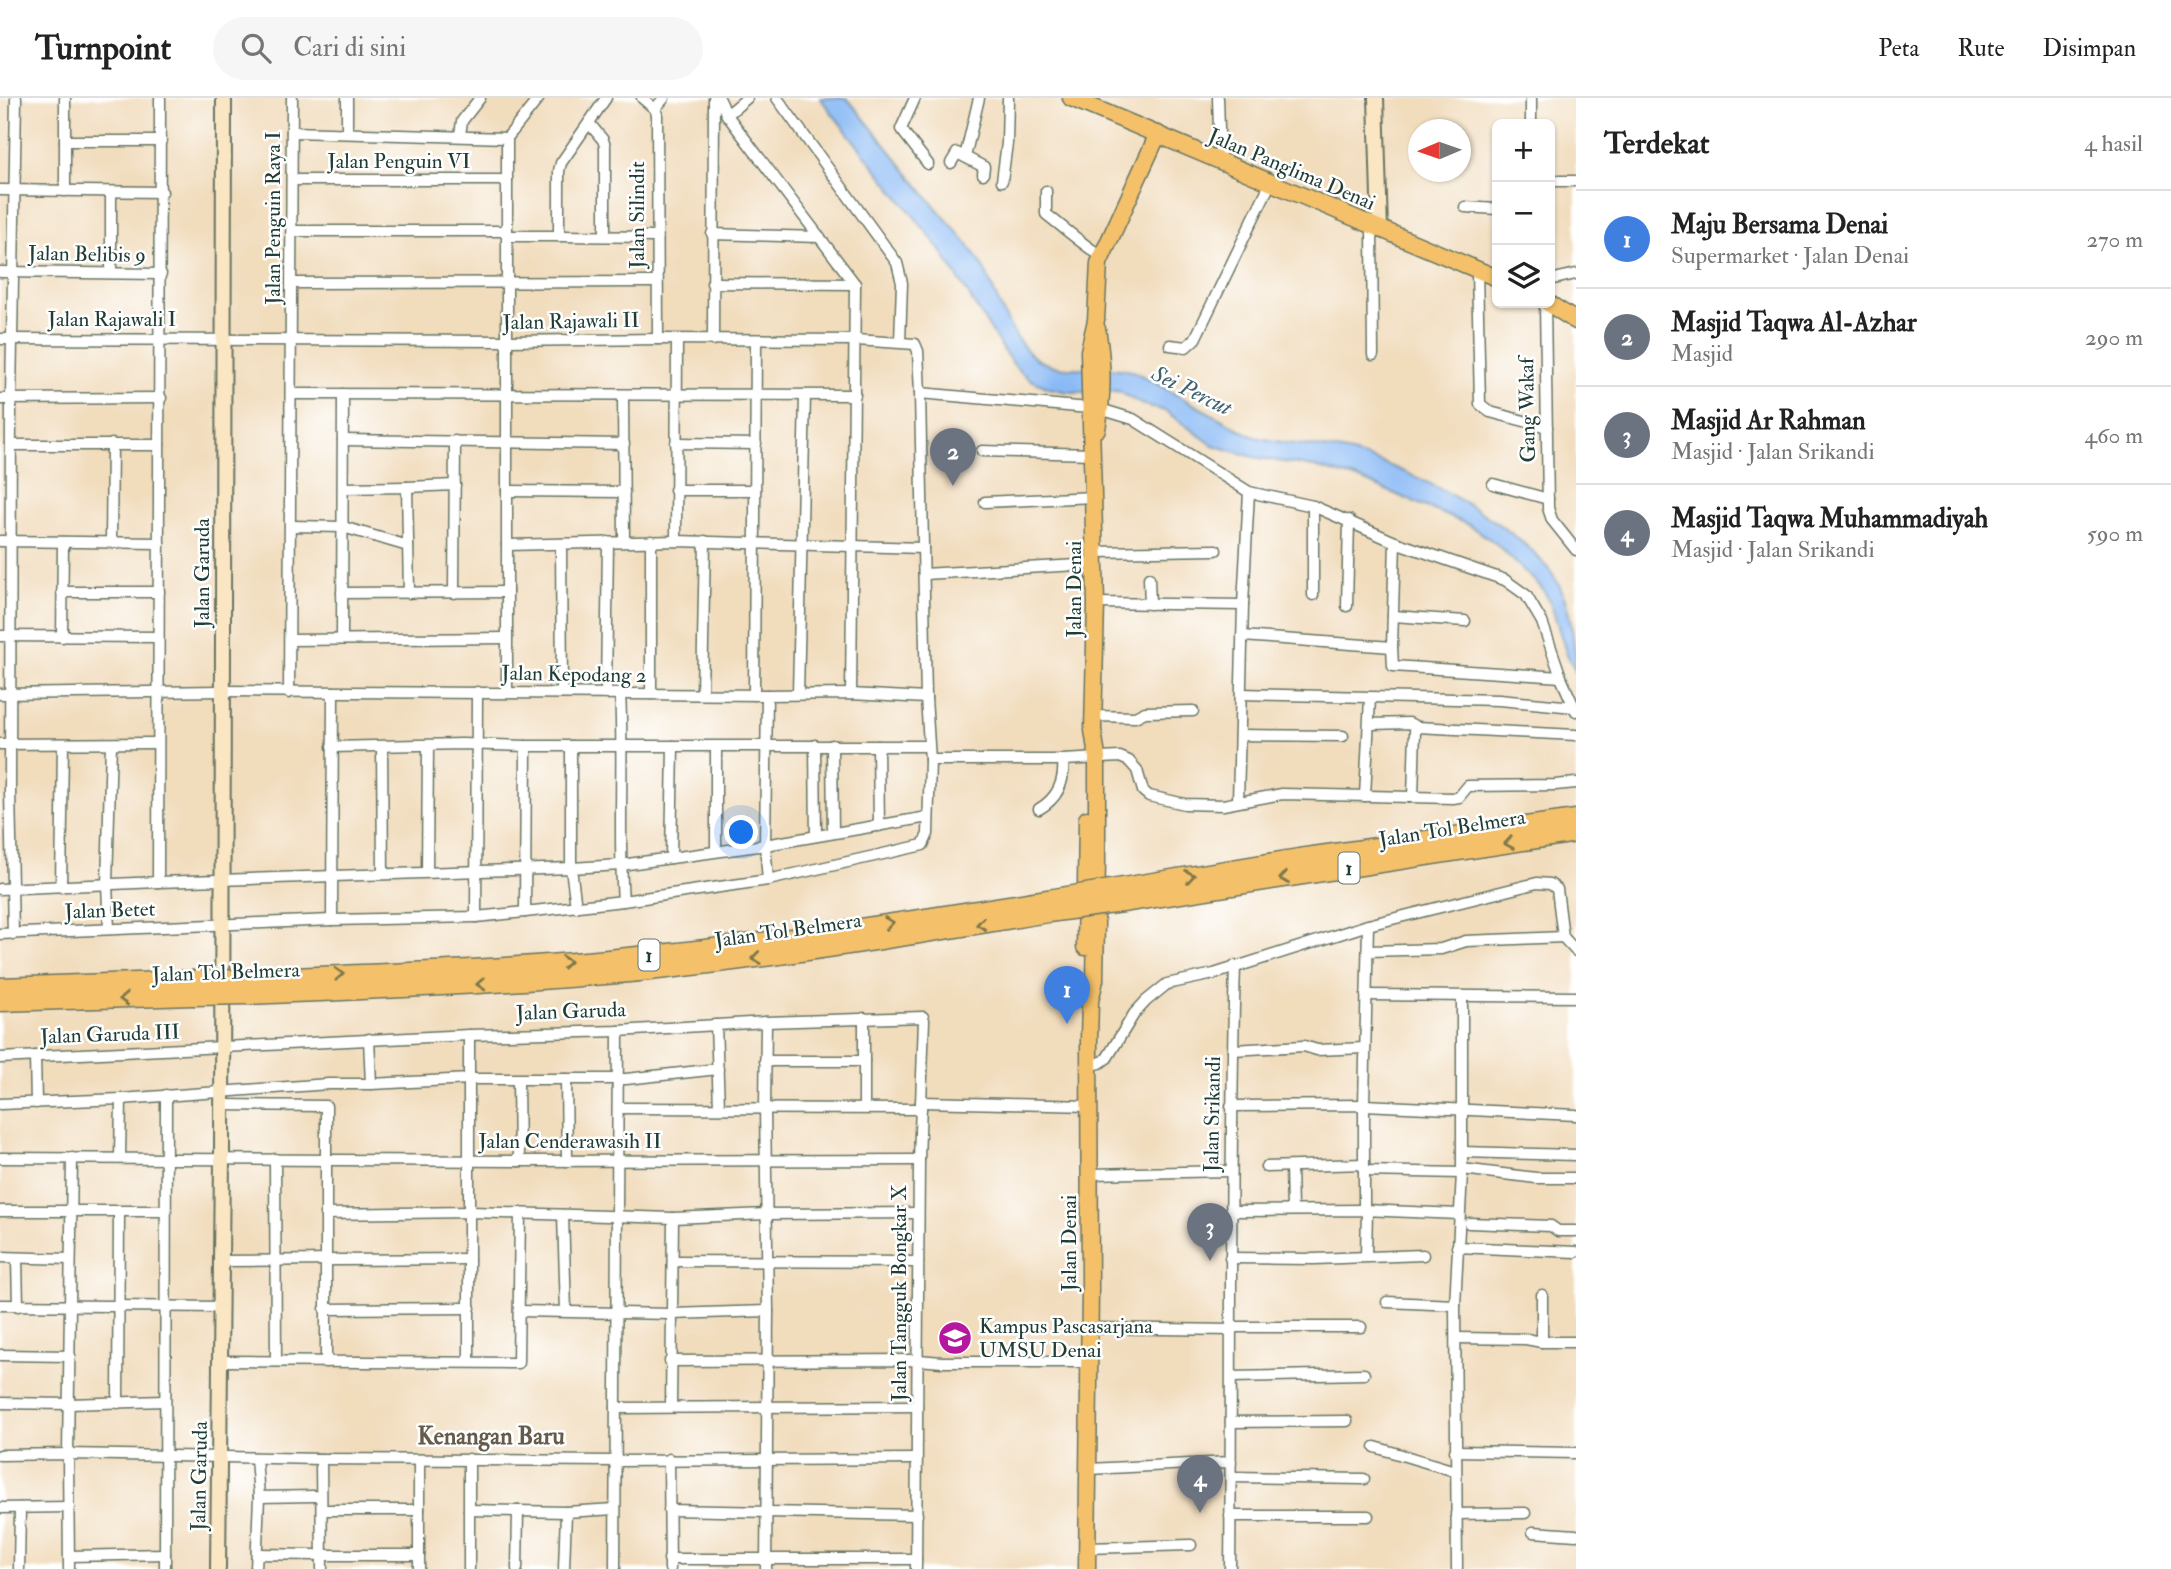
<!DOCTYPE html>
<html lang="id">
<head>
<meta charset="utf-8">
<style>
	body { margin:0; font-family:"IM FELL Double Pica",serif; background:#f6f6f6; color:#222 }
	.controls { position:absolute; right:21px; top:21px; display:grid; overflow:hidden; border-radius:10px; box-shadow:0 2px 5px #0004 }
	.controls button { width:63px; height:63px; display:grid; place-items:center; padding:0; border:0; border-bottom:2px solid #e0e0e0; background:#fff; color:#222; font:35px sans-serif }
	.compass { position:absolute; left:1408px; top:21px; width:63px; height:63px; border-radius:50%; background:#fff; box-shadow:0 2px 5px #0004; rotate:268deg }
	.you { position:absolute; left:742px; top:735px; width:24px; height:24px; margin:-18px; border:5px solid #fff; border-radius:50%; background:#1a73e8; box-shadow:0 0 0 10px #1a73e833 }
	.badge { display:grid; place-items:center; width:46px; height:46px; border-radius:50%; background:#b5179e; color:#fff; font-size:23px; font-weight:700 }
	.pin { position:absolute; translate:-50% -58px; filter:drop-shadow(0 2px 4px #0008) }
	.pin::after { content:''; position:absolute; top:37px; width:24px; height:21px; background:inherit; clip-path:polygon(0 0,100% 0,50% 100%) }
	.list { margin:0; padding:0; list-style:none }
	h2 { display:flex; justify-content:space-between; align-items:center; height:91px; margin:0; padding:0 28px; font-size:30px }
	h2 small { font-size:23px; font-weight:400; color:#767676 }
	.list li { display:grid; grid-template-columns:46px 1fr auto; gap:21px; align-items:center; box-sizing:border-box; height:98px; padding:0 28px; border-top:2px solid #e0e0e0 }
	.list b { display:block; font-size:26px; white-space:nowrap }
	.list p { margin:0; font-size:23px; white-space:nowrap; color:#767676 }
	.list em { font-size:23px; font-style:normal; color:#767676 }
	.icon { flex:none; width:38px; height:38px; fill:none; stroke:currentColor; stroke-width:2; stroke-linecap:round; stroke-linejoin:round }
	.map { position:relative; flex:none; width:1576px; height:1471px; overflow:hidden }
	header { display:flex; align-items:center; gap:42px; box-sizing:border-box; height:98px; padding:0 35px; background:#fff; border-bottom:2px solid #e0e0e0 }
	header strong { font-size:33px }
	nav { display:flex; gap:38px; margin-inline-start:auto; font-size:24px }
	.search { width:490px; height:63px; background:#f6f6f6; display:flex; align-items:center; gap:18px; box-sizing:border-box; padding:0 24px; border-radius:38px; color:#767676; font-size:26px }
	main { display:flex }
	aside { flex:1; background:#fff }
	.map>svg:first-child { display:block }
</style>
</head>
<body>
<header>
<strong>Turnpoint</strong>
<div class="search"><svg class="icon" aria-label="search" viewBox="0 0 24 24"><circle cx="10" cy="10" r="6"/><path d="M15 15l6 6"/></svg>Cari di sini</div>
<nav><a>Peta</a><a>Rute</a><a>Disimpan</a></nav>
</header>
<main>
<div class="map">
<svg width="1576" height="1471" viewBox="0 0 1576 1471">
	<rect width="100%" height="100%" fill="#fff"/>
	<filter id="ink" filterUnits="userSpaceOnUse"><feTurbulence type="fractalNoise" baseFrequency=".0143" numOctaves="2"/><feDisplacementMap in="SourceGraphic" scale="14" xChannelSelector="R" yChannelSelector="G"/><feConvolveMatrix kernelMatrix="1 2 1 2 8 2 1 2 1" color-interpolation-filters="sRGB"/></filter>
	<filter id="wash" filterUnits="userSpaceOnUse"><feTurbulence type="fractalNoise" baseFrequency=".00686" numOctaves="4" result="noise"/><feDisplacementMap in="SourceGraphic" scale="28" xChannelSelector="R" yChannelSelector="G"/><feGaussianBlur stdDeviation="1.57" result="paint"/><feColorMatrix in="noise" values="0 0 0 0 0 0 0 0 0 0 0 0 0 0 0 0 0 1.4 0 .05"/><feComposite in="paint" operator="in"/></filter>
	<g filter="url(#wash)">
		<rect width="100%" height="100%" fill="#f1dcbc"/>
		<path fill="#8abaf5" stroke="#547c94" stroke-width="2" d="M820,0H847C874,32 899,64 925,96C946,123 972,146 987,177C999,204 1014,249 1040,263C1066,277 1105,265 1135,274L1252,338C1285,347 1318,347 1351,355C1412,370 1529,431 1559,487C1570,508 1576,550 1576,575L1566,554L1550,503L1540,488L1495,445L1469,427L1362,382L1314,369L1253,359L1213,347L1165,313L1141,306L1118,293L1068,294L1049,290L1031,282L1018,272L1005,255L940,151Z"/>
	</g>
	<g filter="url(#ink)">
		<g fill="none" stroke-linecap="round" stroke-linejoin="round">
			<g stroke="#687564" stroke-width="13">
				<g id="street">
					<path d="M65,0V93"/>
					<path d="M347,0V35"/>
					<path d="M642,0L655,11L657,16L658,241"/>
					<path d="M719,0L727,17L855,186L851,596"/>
					<path d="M777,0L897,165L902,185L900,244"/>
					<path d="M915,0L901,31L928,66"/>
					<path d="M1218,0L1220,62"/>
					<path d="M1531,0V26"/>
					<path d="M655,11L664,0"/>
					<path d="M727,17L747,0"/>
					<path d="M589,25L603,42L605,48V138"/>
					<path d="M292,34L507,40V594"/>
					<path d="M460,37L462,23L480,0"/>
					<path d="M507,40L539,0"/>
					<path d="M65,43H161"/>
					<path d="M965,59L984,69L983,76"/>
					<path d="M951,65L957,55L965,59L979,0"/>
					<path d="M292,82H507"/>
					<path d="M1002,83L1007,45L1008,0"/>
					<path d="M1550,83H1576"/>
					<path d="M0,92L162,94"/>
					<path d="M1046,93V116C1064,130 1081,145 1101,158"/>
					<path d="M111,94V175"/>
					<path d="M1465,109L1497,111"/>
					<path d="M1372,128L1373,257"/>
					<path d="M292,133H507"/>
					<path d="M712,136L820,139"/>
					<path d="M507,138H559V73L561,65L606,0"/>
					<path d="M559,138L657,139"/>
					<path d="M1477,172L1480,306L1490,314L1547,329"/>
					<path d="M0,174L161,176"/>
					<path d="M1550,182L1576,176"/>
					<path d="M292,185L656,184"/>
					<path d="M712,185L855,186"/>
					<path d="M1545,205L1548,410L1552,422L1576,452"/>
					<path d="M0,241L507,243L658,241L856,242L915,246L918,253L920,295L926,600L930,662L928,736L923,747L768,782L623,803L525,814L476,819L332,822L0,836"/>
					<path d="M713,242L714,0"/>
					<path d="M1170,247L1186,249L1195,241L1271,84"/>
					<path d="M920,295L1100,311L1133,321L1249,394L1313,408L1395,444L1505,482L1526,497L1542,524L1562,582L1576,613"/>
					<path d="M291,296L855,297"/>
					<path d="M623,297L624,443"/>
					<path d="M0,301L161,300"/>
					<path d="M343,342L624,346"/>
					<path d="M676,345L756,346"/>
					<path d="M11,347H159"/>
					<path d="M982,353L1093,356"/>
					<path d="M1493,386L1548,401"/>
					<path d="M407,389L455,387"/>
					<path d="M343,390L407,389L409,495"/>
					<path d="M675,392H755"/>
					<path d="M507,393L624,394"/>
					<path d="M985,404L1094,399"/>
					<path d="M291,428L343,429L408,448"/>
					<path d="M0,443L159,445"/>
					<path d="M676,443L677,242"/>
					<path d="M111,444L112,346"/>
					<path d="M561,446L562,595"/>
					<path d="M507,447L676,443L923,450"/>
					<path d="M1095,454L1216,452"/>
					<path d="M924,476L1095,466"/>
					<path d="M1149,480L1150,506"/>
					<path d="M62,494H159"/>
					<path d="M342,495L507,494"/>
					<path d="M454,495L455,343"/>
					<path d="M1313,497V408"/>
					<path d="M1096,505L1243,507"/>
					<path d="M1347,508L1349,422"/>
					<path d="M1393,518L1465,523"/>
					<path d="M0,538L158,539"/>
					<path d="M1242,538L1392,549L1395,444"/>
					<path d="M62,539L63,444"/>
					<path d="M342,541L343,296"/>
					<path d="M290,542L507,540"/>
					<path d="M1392,549L1393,568L1561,579"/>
					<path d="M289,595L292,0"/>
					<path d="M606,595L608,444"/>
					<path d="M620,595C624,664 618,734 623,803"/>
					<path d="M0,596L222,593L767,597L851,596L926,600"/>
					<path d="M651,596V443"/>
					<path d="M702,596L705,443"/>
					<path d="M798,596L805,298"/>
					<path d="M1241,596L1499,602L1574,609"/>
					<path d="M754,597L756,243"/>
					<path d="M767,597L765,747L768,782"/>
					<path d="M1094,618L1135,619L1145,614L1193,613"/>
					<path d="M1370,626L1409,625L1417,629"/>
					<path d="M1240,637L1343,638"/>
					<path d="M0,646L158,645"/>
					<path d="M815,647L816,738"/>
					<path d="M832,647L833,735"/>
					<path d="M571,648V770L576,809"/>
					<path d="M878,648L879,728"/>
					<path d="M332,649L462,646L526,648H928"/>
					<path d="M382,649L383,775"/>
					<path d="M930,662H1063L1120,659L1129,663L1137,672L1143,693L1149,698L1185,706L1223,707L1282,696L1453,700L1459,699L1468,688L1555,687L1576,685"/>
					<path d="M1365,698L1370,600"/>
					<path d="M1413,699L1415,633L1417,629L1576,637"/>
					<path d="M1238,704L1243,507L1249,394"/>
					<path d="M1039,711C1058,700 1065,683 1063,662"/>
					<path d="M716,753V649"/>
					<path d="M671,760L765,747L928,719"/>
					<path d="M427,774L428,648"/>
					<path d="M158,784L571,770L621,767L671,760L673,648"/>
					<path d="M61,789L63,647"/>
					<path d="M0,791L158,784L160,0"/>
					<path d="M525,814L526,648"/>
					<path d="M476,819L477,594"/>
					<path d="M332,822L333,594"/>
					<path d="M109,831L107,786L111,646"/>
					<path d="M13,836L10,693L11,301L16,0"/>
					<path d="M1368,853L1441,851L1466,843L1563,839"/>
					<path d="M1366,897L1576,899"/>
					<path d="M864,920V1010"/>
					<path d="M716,927L719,1009"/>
					<path d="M369,941L371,986L470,981H626L718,971"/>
					<path d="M1233,952L1304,948L1317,952L1365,950"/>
					<path d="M35,958L36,1005"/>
					<path d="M0,960L469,937L618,933L766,924L923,919L924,922L919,1062L916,1471"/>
					<path d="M765,963H864"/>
					<path d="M1091,967L1100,965L1107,960L1134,916L1146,903L1167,886L1214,876L1368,827L1537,785L1550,786L1557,791L1563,839L1576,853"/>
					<path d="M566,981L567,1063"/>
					<path d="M518,982L519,1063"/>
					<path d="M921,1004L1090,1008"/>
					<path d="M0,1006L121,1001L329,986H371"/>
					<path d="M222,1007L326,1008V1264"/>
					<path d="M1231,1008L1364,1007L1576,1017"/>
					<path d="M618,1010L921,1011"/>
					<path d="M1462,1054L1576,1057"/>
					<path d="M0,1060L519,1063L919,1062"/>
					<path d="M120,1060L121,1001"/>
					<path d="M275,1061L276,1263"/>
					<path d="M1266,1069L1364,1066"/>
					<path d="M1291,1069L1292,1112"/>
					<path d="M1462,1071L1536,1080H1576"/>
					<path d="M1364,1073L1462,1075"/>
					<path d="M1090,1076L1230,1073"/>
					<path d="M1364,1112V1007L1368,827"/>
					<path d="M0,1113H165"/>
					<path d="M1230,1113L1364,1112L1459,1116"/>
					<path d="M325,1116L471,1114L673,1120L766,1116L918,1115"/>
					<path d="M563,1117L566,1213"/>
					<path d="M1469,1125L1551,1128L1558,1133H1576"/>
					<path d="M1457,1149L1576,1154"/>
					<path d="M1366,1158L1367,1112"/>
					<path d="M0,1159L70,1161"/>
					<path d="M17,1160L18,1208"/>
					<path d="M1230,1160L1314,1161L1423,1157"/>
					<path d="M221,1163L469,1161"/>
					<path d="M673,1163L918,1164"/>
					<path d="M1387,1204L1455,1207"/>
					<path d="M0,1207L221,1209"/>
					<path d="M325,1211L470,1210"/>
					<path d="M519,1213L671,1216L768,1213"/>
					<path d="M1232,1229H1361"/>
					<path d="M1090,1230L1232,1232"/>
					<path d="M1456,1240L1526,1241L1542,1244V1197"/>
					<path d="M1542,1244H1576"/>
					<path d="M0,1257L70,1258"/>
					<path d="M221,1263L518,1265L520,1115"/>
					<path d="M670,1263L918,1262L942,1264H1090"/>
					<path d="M469,1264V937"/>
					<path d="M1232,1279L1364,1276"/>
					<path d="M0,1305L69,1306L164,1303"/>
					<path d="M118,1305L119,1114"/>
					<path d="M671,1309L673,1120"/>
					<path d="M616,1310L917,1308"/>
					<path d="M1231,1324L1347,1323"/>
					<path d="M1375,1349L1455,1373"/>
					<path d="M1455,1353L1576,1355"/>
					<path d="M0,1357L68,1356L321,1361L616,1363L917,1361"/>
					<path d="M256,1360L259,1399L256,1471"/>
					<path d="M321,1361L322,1471"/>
					<path d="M669,1361L670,1471"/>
					<path d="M419,1362V1471"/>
					<path d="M1089,1371L1231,1364"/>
					<path d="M1231,1379L1364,1381"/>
					<path d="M259,1399L314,1398"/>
					<path d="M0,1410L69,1409"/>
					<path d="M322,1412H419"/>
					<path d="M469,1412L518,1413"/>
					<path d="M669,1412L917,1417"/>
					<path d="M1456,1416L1525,1415"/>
					<path d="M1230,1418H1368"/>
					<path d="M1533,1434L1576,1437"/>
					<path d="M1087,1450L1191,1447"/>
					<path d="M259,1456L315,1457"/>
					<path d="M322,1457H419"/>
					<path d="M70,1458L165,1456"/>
					<path d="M669,1461H916"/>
					<path d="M19,1471L20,1410"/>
					<path d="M69,1471L68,1356L72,1060"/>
					<path d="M165,1471L166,997"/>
					<path d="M469,1471V1361"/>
					<path d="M517,1471L518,1413L566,1414L615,1411"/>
					<path d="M564,1471L566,1414"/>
					<path d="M615,1471L618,933"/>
					<path d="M766,1471L768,1213L765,1010L766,924"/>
					<path d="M1230,1471C1232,1270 1229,1069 1235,868"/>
					<path d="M1457,1471L1455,1207L1462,1075V898"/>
				</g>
			</g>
			<g stroke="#687564" stroke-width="18">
				<g id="secondary">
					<path d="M1376,0L1380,132"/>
					<path d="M218,1471L222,1061L224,0"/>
				</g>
			</g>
			<g stroke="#687564" stroke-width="19">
				<g id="primary">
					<path d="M1071,0L1497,180"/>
					<path d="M1548,205L1576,223"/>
					<path d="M1097,331C1103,298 1103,264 1097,231"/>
					<path d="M1085,849L1087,721"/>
					<path d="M1087,1471L1090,1191L1089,942L1090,903L1095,882L1097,764V659L1093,632L1096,505L1089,253L1096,222L1099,165L1158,36"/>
				</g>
			</g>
			<g stroke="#687564" stroke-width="21">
				<g id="highway">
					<path d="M1123,789L1299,760L1576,721"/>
					<path d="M1122,805L1576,735"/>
					<path d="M246,881C377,875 508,872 638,858C775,845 912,822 1048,801"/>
					<path d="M0,889L190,882"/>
					<path d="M250,897C380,891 510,886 640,874C777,860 913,837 1048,815"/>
					<path d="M0,904L193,898"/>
				</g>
			</g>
			<use href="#street" stroke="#fff" stroke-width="10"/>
			<use href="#secondary" stroke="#fbe6c3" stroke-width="14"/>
			<use href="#primary" stroke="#f4c16a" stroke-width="16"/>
			<use href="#highway" stroke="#f4c16a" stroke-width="18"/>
			<g stroke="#687564" stroke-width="21" stroke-linecap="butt">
				<g id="highway-bridge">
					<path d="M1048,801L1123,789"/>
					<path d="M1048,815L1122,805"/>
					<path d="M190,882L246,881"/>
					<path d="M193,898L250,897"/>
				</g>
			</g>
			<use href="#highway-bridge" stroke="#f4c16a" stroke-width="18"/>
		</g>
		<defs><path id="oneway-chevron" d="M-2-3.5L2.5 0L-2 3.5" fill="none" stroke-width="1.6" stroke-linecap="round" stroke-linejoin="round" transform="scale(1.75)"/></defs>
		<g stroke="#7f784c">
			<use href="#oneway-chevron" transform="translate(1509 745) rotate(170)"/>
			<use href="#oneway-chevron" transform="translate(1190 778) rotate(-9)"/>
			<use href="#oneway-chevron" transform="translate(1284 780) rotate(171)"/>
			<use href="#oneway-chevron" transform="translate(889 825) rotate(-9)"/>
			<use href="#oneway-chevron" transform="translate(981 826) rotate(171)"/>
			<use href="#oneway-chevron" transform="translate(756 860) rotate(173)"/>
			<use href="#oneway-chevron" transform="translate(566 864) rotate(-5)"/>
			<use href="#oneway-chevron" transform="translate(339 876) rotate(-3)"/>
			<use href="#oneway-chevron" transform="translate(481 886) rotate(177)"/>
			<use href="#oneway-chevron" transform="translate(124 901) rotate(178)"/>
		</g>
	</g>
	<defs>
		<g id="university-disc" transform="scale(1.75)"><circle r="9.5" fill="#b5179e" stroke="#fff"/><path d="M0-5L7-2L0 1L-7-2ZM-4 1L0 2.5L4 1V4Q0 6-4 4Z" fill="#fff"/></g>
	</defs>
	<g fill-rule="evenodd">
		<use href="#university-disc" x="955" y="1240"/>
	</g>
	<g text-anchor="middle" stroke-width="5" stroke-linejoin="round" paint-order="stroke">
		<g fill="#fff" stroke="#627771" stroke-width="2">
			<rect x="1338.5" y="754.5" width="21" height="31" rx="5"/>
			<rect x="638.5" y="841.5" width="21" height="31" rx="5"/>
		</g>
		<g font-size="19" font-weight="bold" fill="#1f3d34">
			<text x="1349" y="777">1</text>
			<text x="649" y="864">1</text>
		</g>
		<g font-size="21" fill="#1f3d34" stroke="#fff">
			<text x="399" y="70">Jalan Penguin VI</text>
			<text transform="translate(1292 71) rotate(23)" y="7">Jalan Panglima Denai</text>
			<text transform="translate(637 117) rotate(-90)" y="7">Jalan Silindit</text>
			<text transform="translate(273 120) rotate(-90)" y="7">Jalan Penguin Raya I</text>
			<text transform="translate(87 156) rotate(1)" y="7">Jalan Belibis 9</text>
			<text x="112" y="228">Jalan Rajawali I</text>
			<text transform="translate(571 223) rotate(-1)" y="7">Jalan Rajawali II</text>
			<text transform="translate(1527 312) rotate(-91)" y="7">Gang Wakaf</text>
			<text transform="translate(202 475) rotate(-90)" y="7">Jalan Garuda</text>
			<text transform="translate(1074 491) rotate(-90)" y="7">Jalan Denai</text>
			<text transform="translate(574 576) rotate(1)" y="7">Jalan Kepodang 2</text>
			<text transform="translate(1452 730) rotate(-9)" y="7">Jalan Tol Belmera</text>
			<text transform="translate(110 812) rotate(-2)" y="7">Jalan Betet</text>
			<text transform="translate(788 832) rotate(-8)" y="7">Jalan Tol Belmera</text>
			<text transform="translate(226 874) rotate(-2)" y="7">Jalan Tol Belmera</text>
			<text transform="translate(571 913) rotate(-2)" y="7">Jalan Garuda</text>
			<text transform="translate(110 936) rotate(-2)" y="7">Jalan Garuda III</text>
			<text transform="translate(1212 1016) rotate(-89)" y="7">Jalan Srikandi</text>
			<text x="570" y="1050">Jalan Cenderawasih II</text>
			<text transform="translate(1069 1145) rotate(-90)" y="7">Jalan Denai</text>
			<text transform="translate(899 1195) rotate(-90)" y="7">Jalan Tangguk Bongkar X</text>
			<text transform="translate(199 1378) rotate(-89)" y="7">Jalan Garuda</text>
		</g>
		<g font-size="21" fill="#1f3d34" stroke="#fff" text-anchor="start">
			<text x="979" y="1235">Kampus Pascasarjana<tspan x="979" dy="24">UMSU Denai</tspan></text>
		</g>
		<g font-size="23" font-style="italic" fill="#3f626e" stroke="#fff">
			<text transform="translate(1192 292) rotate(26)" y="8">Sei Percut</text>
		</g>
		<g font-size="24" font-weight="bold" fill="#655b4b" stroke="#fff">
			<text x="491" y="1346">Kenangan Baru</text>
		</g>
	</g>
</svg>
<div class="controls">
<button>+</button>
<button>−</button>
<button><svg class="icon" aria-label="layers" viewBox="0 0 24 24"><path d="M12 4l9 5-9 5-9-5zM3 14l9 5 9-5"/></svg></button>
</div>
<svg class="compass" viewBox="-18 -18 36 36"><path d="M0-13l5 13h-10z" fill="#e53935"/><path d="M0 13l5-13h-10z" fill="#767676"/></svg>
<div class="you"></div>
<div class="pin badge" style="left:1067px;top:926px;background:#3f7fe0">1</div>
<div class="pin badge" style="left:953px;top:388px;background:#6b7280">2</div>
<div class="pin badge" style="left:1210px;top:1163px;background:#6b7280">3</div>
<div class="pin badge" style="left:1200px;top:1415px;background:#6b7280">4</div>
</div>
<aside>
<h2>Terdekat<small>4 hasil</small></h2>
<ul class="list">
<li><span class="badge" style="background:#3f7fe0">1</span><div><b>Maju Bersama Denai</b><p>Supermarket · Jalan Denai</p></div><em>270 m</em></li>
<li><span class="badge" style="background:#6b7280">2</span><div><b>Masjid Taqwa Al-Azhar</b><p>Masjid</p></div><em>290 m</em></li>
<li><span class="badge" style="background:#6b7280">3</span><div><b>Masjid Ar Rahman</b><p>Masjid · Jalan Srikandi</p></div><em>460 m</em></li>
<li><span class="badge" style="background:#6b7280">4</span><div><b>Masjid Taqwa Muhammadiyah</b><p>Masjid · Jalan Srikandi</p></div><em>590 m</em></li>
</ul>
</aside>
</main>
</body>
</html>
